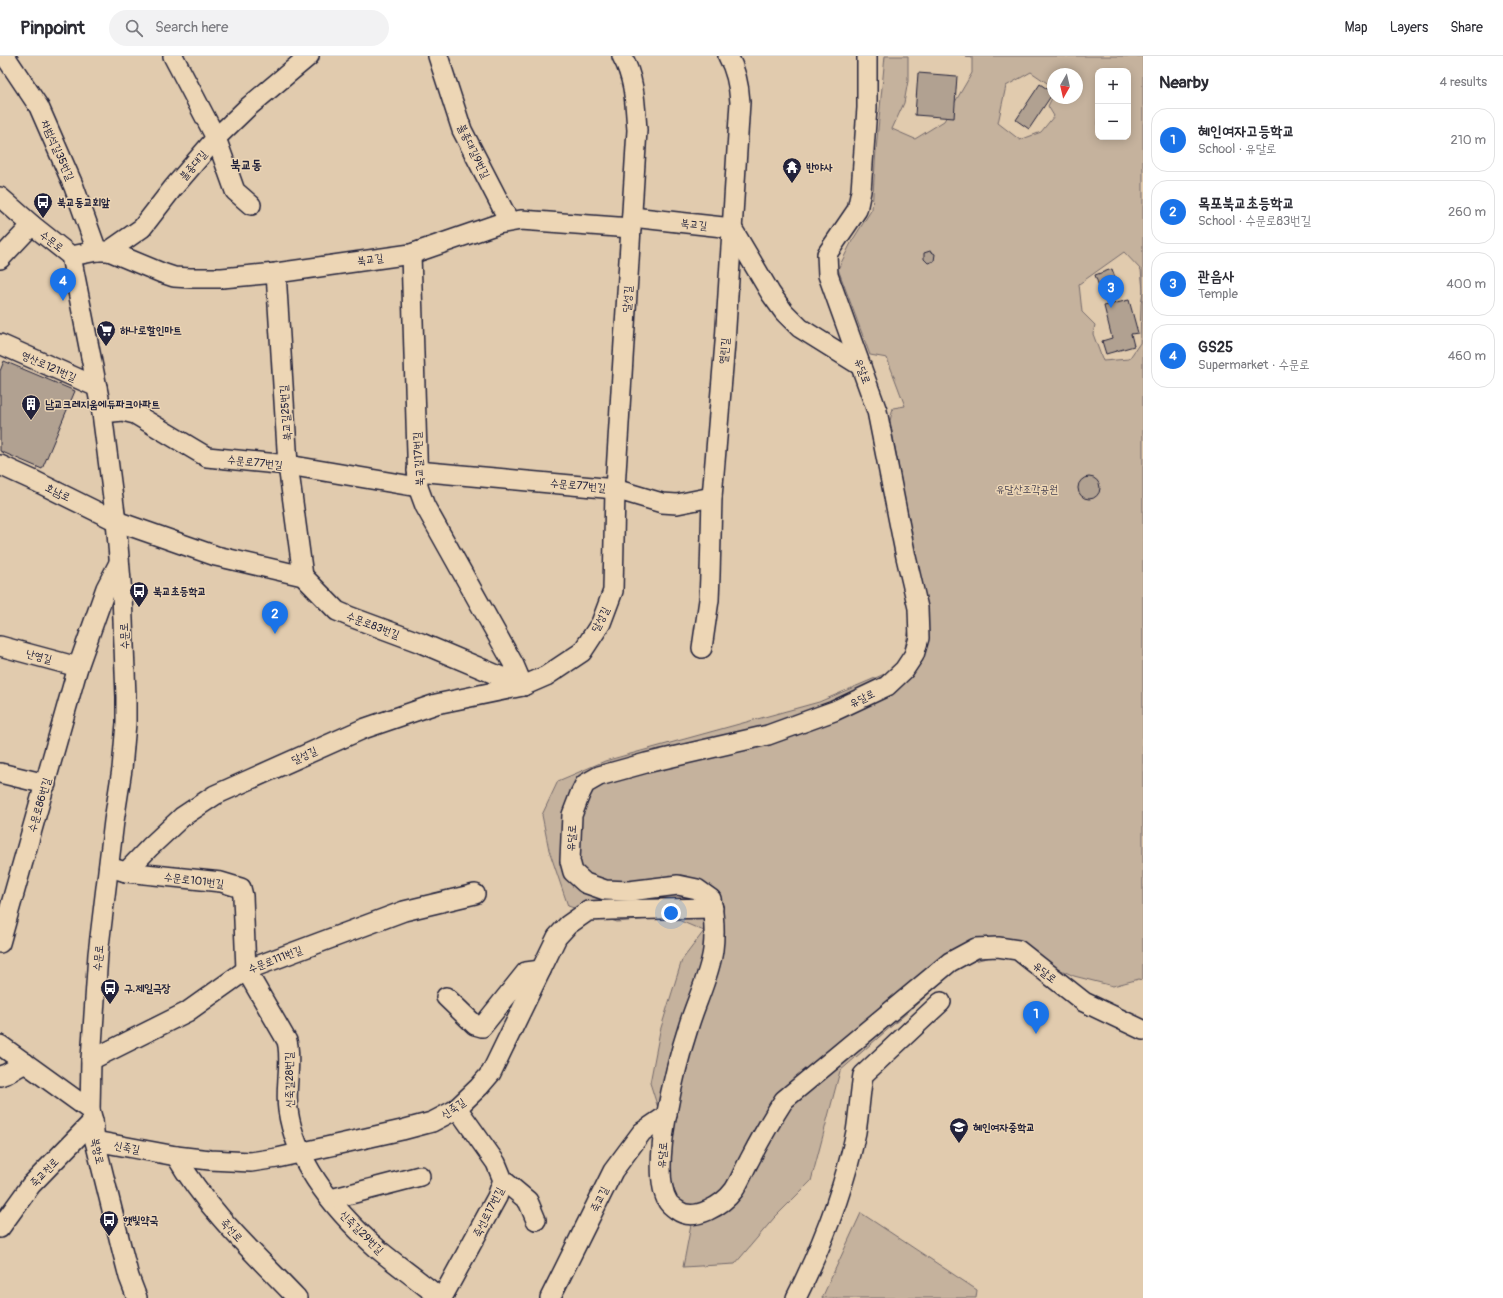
<!DOCTYPE html>
<html lang="en">
<head>
<meta charset="utf-8">
<style>
	body { margin:0; font-family:Pangolin,"Poor Story",sans-serif; background:#f2f2f3; color:#2b2b33 }
	.controls { position:absolute; right:12px; top:12px; display:grid; overflow:hidden; border-radius:8px; box-shadow:0 2px 10px #0003 }
	.controls button { width:36px; height:36px; display:grid; place-items:center; padding:0; border:0; border-bottom:1px solid #e1e1e2; background:#fff; color:#2b2b33; font:20px sans-serif }
	.compass { position:absolute; left:1047px; top:12px; width:36px; height:36px; border-radius:50%; background:#fff; box-shadow:0 2px 10px #0003; rotate:188deg }
	.you { position:absolute; left:671px; top:857px; width:14px; height:14px; margin:-10px; border:3px solid #fff; border-radius:50%; background:#1a73e8; box-shadow:0 0 0 6px #1a73e833 }
	.badge { display:grid; place-items:center; width:26px; height:26px; border-radius:50%; background:#1a73e8; color:#fff; font-size:13px; font-weight:700 }
	.pin { position:absolute; translate:-50% -33px; filter:drop-shadow(0 1px 2px #0008) }
	.pin::after { content:''; position:absolute; top:21px; width:14px; height:12px; background:inherit; clip-path:polygon(0 0,100% 0,50% 100%) }
	.list { margin:0; padding:0; list-style:none }
	h2 { display:flex; justify-content:space-between; align-items:center; height:52px; margin:0; padding:0 16px; font-size:17px }
	h2 small { font-size:13px; font-weight:400; color:#7c7c81 }
	.list li { display:grid; grid-template-columns:26px 1fr auto; gap:12px; align-items:center; box-sizing:border-box; height:64px; margin:0 8px 8px; padding:0 8px; border:1px solid #e1e1e2; border-radius:16px }
	.list b { display:block; font-size:15px; white-space:nowrap }
	.list p { margin:0; font-size:13px; white-space:nowrap; color:#7c7c81 }
	.list em { font-size:13px; font-style:normal; color:#7c7c81 }
	.icon { flex:none; width:22px; height:22px; fill:none; stroke:currentColor; stroke-width:2; stroke-linecap:round; stroke-linejoin:round }
	.map { position:relative; flex:none; width:1143px; height:1242px; overflow:hidden }
	header { display:flex; align-items:center; gap:24px; box-sizing:border-box; height:56px; padding:0 20px; background:#fff; border-bottom:1px solid #e1e1e2 }
	header strong { font-size:19px }
	nav { display:flex; gap:22px; margin-inline-start:auto; font-size:14px }
	.search { width:280px; height:36px; background:#f2f2f3; display:flex; align-items:center; gap:10px; box-sizing:border-box; padding:0 14px; border-radius:22px; color:#7c7c81; font-size:15px }
	main { display:flex }
	aside { flex:1; background:#fff }
	.map>svg:first-child { display:block }
</style>
</head>
<body>
<header>
<strong>Pinpoint</strong>
<div class="search"><svg class="icon" aria-label="search" viewBox="0 0 24 24"><circle cx="10" cy="10" r="6"/><path d="M15 15l6 6"/></svg>Search here</div>
<nav><a>Map</a><a>Layers</a><a>Share</a></nav>
</header>
<main>
<div class="map">
<svg width="1143" height="1242" viewBox="0 0 1143 1242">
	<rect width="100%" height="100%" fill="#e1cbae"/>
	<filter id="ink" filterUnits="userSpaceOnUse"><feTurbulence type="fractalNoise" baseFrequency=".025" numOctaves="2"/><feDisplacementMap in="SourceGraphic" scale="8" xChannelSelector="R" yChannelSelector="G"/><feConvolveMatrix kernelMatrix="1 2 1 2 8 2 1 2 1" color-interpolation-filters="sRGB"/></filter>
	<g filter="url(#ink)">
		<g fill="#c5b29d" stroke="#746a6c" fill-rule="evenodd">
			<path d="M885,0H908V25L904,47L892,73L915,83L944,65L972,17V1L965,0H1143V924L1139,923L1113,930L1074,920L1018,894L963,908L840,1015L811,1125L774,1162L735,1208L683,1211L691,1169L656,1133L665,1074L650,1027L660,975L682,904L704,875L671,861L617,866L568,850L549,794L542,759L558,725L605,705L819,646L901,611L912,558L901,424L890,365L893,352L905,350L887,302L870,299L838,213L852,185L872,153L876,94ZM1098,15H1128V81H1098ZM1031,16L1053,31V18H1077V42H1053V40L1048,50L1054,60L1041,76L1020,84L998,67L1006,30ZM1124,196L1141,214L1143,234L1141,248L1140,287L1129,303L1103,305L1093,278L1095,269L1082,256L1079,228Z"/>
			<path d="M861,1157L977,1234L976,1242H822Z"/>
		</g>
		<g fill="#b1a191" stroke="#22223b">
			<path d="M918,17L957,20L954,62L915,59Z"/>
			<path d="M1040,28L1053,37L1029,73L1016,64Z"/>
			<path d="M930,195L935,198L934,205L928,207L924,203V197Z"/>
			<path d="M1112,213L1121,238L1109,242L1105,231L1100,233L1095,219Z"/>
			<path d="M1129,244L1138,277L1131,278L1134,290L1106,298L1102,285L1112,282L1104,250Z"/>
			<path d="M4,305L75,335L42,413L0,395V315Z"/>
			<circle cx="1089" cy="432" r="11"/>
		</g>
		<g fill="none" stroke-linecap="round" stroke-linejoin="round">
			<g stroke="#22223b" stroke-width="22">
				<g id="minor">
					<path d="M5,0L39,51L74,131L97,195"/>
					<path d="M173,0L216,82L235,135L251,149"/>
					<path d="M438,0L462,74L509,165"/>
					<path d="M867,0V52L861,135L857,154L827,198L828,219L877,355L906,501L918,552L919,582L914,599L904,614L887,630L834,655L768,679L646,707L599,720L585,728L580,738L572,759L570,805L573,816L585,827L605,834L629,835L678,829L697,833L711,843C714,860 715,878 713,894C710,918 696,946 689,969C677,1006 648,1113 668,1146C670,1149 674,1152 677,1154C694,1167 723,1149 734,1134C740,1125 744,1114 749,1105C760,1084 771,1064 784,1044L950,906L976,892L998,891L1018,894L1084,946L1143,974"/>
					<path d="M0,141L32,169L71,200L102,357L116,465L122,538L126,641V667L122,713L114,765L98,898L91,1004L90,1054"/>
					<path d="M632,161L732,172L771,238L784,256L800,272L861,310"/>
					<path d="M109,195L162,217L174,221L190,222H222L276,217L411,198L498,168L521,164L631,172"/>
					<path d="M411,198L418,431L425,450L514,609L523,630"/>
					<path d="M71,200L97,195H109L142,172L173,132L216,82L247,52L309,0"/>
					<path d="M0,203L32,169"/>
					<path d="M276,217L288,409L303,520"/>
					<path d="M0,288L97,331"/>
					<path d="M102,357L123,355L135,358L207,401L288,409L418,431"/>
					<path d="M0,409L35,425L116,465L216,500L303,520L337,555L351,561L421,587L523,630"/>
					<path d="M417,415L615,433L662,447L677,448L712,441"/>
					<path d="M0,590L78,611"/>
					<path d="M702,592L709,544L710,519L712,441L725,287L740,46C739,30 736,14 728,0"/>
					<path d="M0,717L46,728"/>
					<path d="M109,811L126,816L150,791L182,761L215,739L363,673L436,648L523,630L546,620L582,596L601,567L613,535L615,433L637,74C635,48 635,23 622,0"/>
					<path d="M126,816L221,826L241,832L243,840L246,914L287,985L288,990C291,1011 285,1033 288,1054C296,1110 338,1158 379,1194C392,1205 406,1215 420,1226C427,1232 433,1234 437,1242"/>
					<path d="M0,887L78,611L106,532L119,507"/>
					<path d="M446,941L475,969L482,971L526,916L541,914"/>
					<path d="M0,989L90,1054L93,1065L95,1085L122,1194L129,1221L137,1242"/>
					<path d="M91,1004L187,956L246,914L404,855L475,838"/>
					<path d="M0,1020L6,1018L25,1007"/>
					<path d="M95,1085L176,1100L210,1104L251,1106L277,1102L402,1074L432,1066L455,1054L479,1031L491,1017L557,881L568,869L588,855L611,854L713,852"/>
					<path d="M176,1100C207,1154 254,1197 297,1242"/>
					<path d="M503,1124L528,1145L536,1164"/>
					<path d="M331,1143L420,1120"/>
					<path d="M0,1172L31,1129L93,1065"/>
					<path d="M442,1242L497,1141L503,1124L496,1107L457,1052"/>
					<path d="M550,1242L613,1115L642,1076L667,1059"/>
					<path d="M796,1242C822,1190 844,1134 856,1076C859,1057 860,1038 863,1019L941,946"/>
				</g>
			</g>
			<use href="#minor" stroke="#edd6b5" stroke-width="19"/>
		</g>
	</g>
	<defs>
		<g id="temple-pin" transform="scale(1)"><path d="M0 17L-7.5 6A9.5 9.5 0 1 1 7.5 6Z" fill="#22223b" stroke="#edd6b5"/><path d="M0-6L5-2H3V0L6.5 2.5H4V6H1.5V3h-3V6H-4V2.5H-6.5L-3 0V-2H-5Z" fill="#fff"/></g>
		<g id="bus-pin" transform="scale(1)"><path d="M0 17L-7.5 6A9.5 9.5 0 1 1 7.5 6Z" fill="#22223b" stroke="#edd6b5"/><path d="M-5-6H5V4H4V6H2V4H-2V6H-4V4H-5ZM-3.5-4V0h7V-4ZM-3.5 1.2v1.5H-2V1.2ZM2 1.2v1.5H3.5V1.2Z" fill="#fff"/></g>
		<g id="supermarket-pin" transform="scale(1)"><path d="M0 17L-7.5 6A9.5 9.5 0 1 1 7.5 6Z" fill="#22223b" stroke="#edd6b5"/><path d="M-6-5.5h2.5l.6 2H6L4.5 2H-2.5L-4.4-4H-6ZM-1.5 3.2a1.3 1.3 0 1 0 .1 0ZM3 3.2a1.3 1.3 0 1 0 .1 0Z" fill="#fff"/></g>
		<g id="building-pin" transform="scale(1)"><path d="M0 17L-7.5 6A9.5 9.5 0 1 1 7.5 6Z" fill="#22223b" stroke="#edd6b5"/><path d="M-4-6H4V6H1V3H-1V6H-4ZM-2.5-4.3h1.7v1.8h-1.7ZM.8-4.3h1.7v1.8H.8ZM-2.5-1h1.7V.8h-1.7ZM.8-1h1.7V.8H.8Z" fill="#fff"/></g>
		<g id="school-pin" transform="scale(1)"><path d="M0 17L-7.5 6A9.5 9.5 0 1 1 7.5 6Z" fill="#22223b" stroke="#edd6b5"/><path d="M0-5L7-2L0 1L-7-2ZM-4 1L0 2.5L4 1V4Q0 6-4 4Z" fill="#fff"/></g>
	</defs>
	<g fill-rule="evenodd">
		<use href="#temple-pin" x="792" y="111"/>
		<use href="#bus-pin" x="43" y="146"/>
		<use href="#supermarket-pin" x="106" y="274"/>
		<use href="#building-pin" x="31" y="348"/>
		<use href="#bus-pin" x="139" y="535"/>
		<use href="#bus-pin" x="110" y="932"/>
		<use href="#school-pin" x="959" y="1071"/>
		<use href="#bus-pin" x="109" y="1164"/>
	</g>
	<g text-anchor="middle" stroke-width="3" stroke-linejoin="round" paint-order="stroke">
		<g font-size="11" fill="#22223b" stroke="#edd6b5">
			<text transform="translate(58 94) rotate(66)" y="4">차범석길35번길</text>
			<text transform="translate(474 95) rotate(64)" y="4">불종대길9번길</text>
			<text transform="translate(193 109) rotate(-49)" y="4">불종대길</text>
			<text transform="translate(694 168) rotate(6)" y="4">북교길</text>
			<text transform="translate(52 185) rotate(38)" y="4">수문로</text>
			<text transform="translate(370 203) rotate(-8)" y="4">북교길</text>
			<text transform="translate(627 243) rotate(-86)" y="4">달성길</text>
			<text transform="translate(724 295) rotate(-85)" y="4">열린길</text>
			<text transform="translate(49 310) rotate(24)" y="4">영산로121번길</text>
			<text transform="translate(863 315) rotate(70)" y="4">유달로</text>
			<text transform="translate(285 357) rotate(-94)" y="4">북교길25번길</text>
			<text transform="translate(418 403) rotate(-93)" y="4">북교길17번길</text>
			<text transform="translate(255 406) rotate(6)" y="4">수문로77번길</text>
			<text transform="translate(578 429) rotate(5)" y="4">수문로77번길</text>
			<text transform="translate(58 436) rotate(26)" y="4">호남로</text>
			<text transform="translate(600 563) rotate(-63)" y="4">달성길</text>
			<text transform="translate(373 569) rotate(21)" y="4">수문로83번길</text>
			<text transform="translate(124 580) rotate(-92)" y="4">수문로</text>
			<text transform="translate(39 600) rotate(15)" y="4">난영길</text>
			<text transform="translate(862 642) rotate(-26)" y="4">유달로</text>
			<text transform="translate(304 699) rotate(-24)" y="4">달성길</text>
			<text transform="translate(39 749) rotate(-74)" y="4">수문로86번길</text>
			<text transform="translate(571 782) rotate(-86)" y="4">유달로</text>
			<text transform="translate(194 824) rotate(7)" y="4">수문로101번길</text>
			<text transform="translate(98 902) rotate(-85)" y="4">수문로</text>
			<text transform="translate(275 903) rotate(-21)" y="4">수문로111번길</text>
			<text transform="translate(1045 916) rotate(39)" y="4">유달로</text>
			<text transform="translate(289 1024) rotate(-91)" y="4">신죽길28번길</text>
			<text transform="translate(453 1052) rotate(-35)" y="4">신죽길</text>
			<text transform="translate(127 1091) rotate(11)" y="4">신죽길</text>
			<text transform="translate(98 1095) rotate(78)" y="4">북항로</text>
			<text transform="translate(662 1099) rotate(-85)" y="4">유달로</text>
			<text transform="translate(44 1116) rotate(-46)" y="4">죽교천로</text>
			<text transform="translate(599 1143) rotate(-64)" y="4">죽교길</text>
			<text transform="translate(488 1156) rotate(-63)" y="4">죽선로17번길</text>
			<text transform="translate(232 1174) rotate(49)" y="4">죽선로</text>
			<text transform="translate(362 1176) rotate(45)" y="4">신죽길29번길</text>
		</g>
		<g font-size="11" font-weight="bold" fill="#22223b" stroke="#edd6b5" text-anchor="start">
			<text x="806" y="115">반야사</text>
			<text x="57" y="150">북교동교회앞</text>
			<text x="120" y="278">하나로할인마트</text>
			<text x="45" y="352">남교크레지움에듀파크아파트</text>
			<text x="153" y="539">북교초등학교</text>
			<text x="124" y="936">구.제일극장</text>
			<text x="973" y="1075">혜인여자중학교</text>
			<text x="123" y="1168">햇빛약국</text>
		</g>
		<g font-size="11" fill="#433f4f" stroke="#edd6b5">
			<text x="1027" y="437">유달산조각공원</text>
		</g>
		<g font-size="13" font-weight="bold" fill="#22223b" stroke="#edd6b5">
			<text x="246" y="113">북교동</text>
		</g>
	</g>
</svg>
<div class="controls">
<button>+</button>
<button>−</button>
</div>
<svg class="compass" viewBox="-18 -18 36 36"><path d="M0-13l5 13h-10z" fill="#e53935"/><path d="M0 13l5-13h-10z" fill="#7c7c81"/></svg>
<div class="you"></div>
<div class="pin badge" style="left:1036px;top:978px">1</div>
<div class="pin badge" style="left:275px;top:578px">2</div>
<div class="pin badge" style="left:1111px;top:252px">3</div>
<div class="pin badge" style="left:63px;top:245px">4</div>
</div>
<aside>
<h2>Nearby<small>4 results</small></h2>
<ul class="list">
<li><span class="badge">1</span><div><b>혜인여자고등학교</b><p>School · 유달로</p></div><em>210 m</em></li>
<li><span class="badge">2</span><div><b>목포북교초등학교</b><p>School · 수문로83번길</p></div><em>260 m</em></li>
<li><span class="badge">3</span><div><b>관음사</b><p>Temple</p></div><em>400 m</em></li>
<li><span class="badge">4</span><div><b>GS25</b><p>Supermarket · 수문로</p></div><em>460 m</em></li>
</ul>
</aside>
</main>
</body>
</html>
